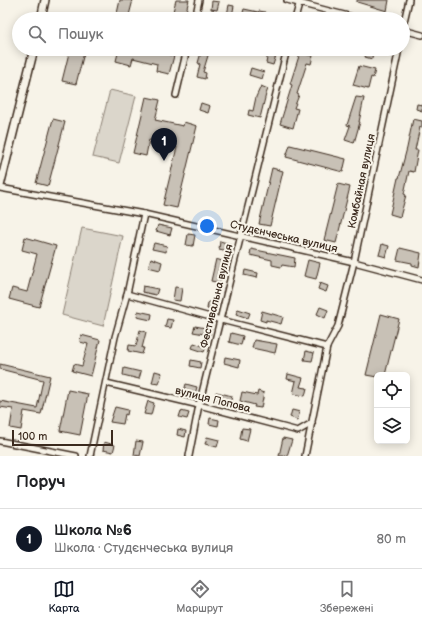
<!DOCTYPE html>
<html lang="uk">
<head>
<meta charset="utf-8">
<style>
	body { margin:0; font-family:"Balsamiq Sans",sans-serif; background:#f6f6f6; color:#202124 }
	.controls { position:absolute; right:12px; bottom:12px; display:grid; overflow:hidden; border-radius:6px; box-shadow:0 2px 10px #0003 }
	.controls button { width:36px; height:36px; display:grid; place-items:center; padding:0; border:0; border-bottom:1px solid #e0e0e0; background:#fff; color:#202124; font:20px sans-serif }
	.scale { position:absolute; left:12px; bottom:10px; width:101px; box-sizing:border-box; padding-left:4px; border:2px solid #3b2a1e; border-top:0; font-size:11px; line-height:14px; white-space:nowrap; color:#3b2a1e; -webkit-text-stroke:3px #f7f3e8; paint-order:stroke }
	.you { position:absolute; left:207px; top:226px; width:14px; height:14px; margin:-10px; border:3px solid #fff; border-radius:50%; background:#1a73e8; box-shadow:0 0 0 6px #1a73e833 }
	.badge { display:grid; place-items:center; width:26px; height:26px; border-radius:50%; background:#111827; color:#fff; font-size:13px; font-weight:700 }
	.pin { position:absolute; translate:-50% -33px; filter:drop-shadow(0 1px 2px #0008) }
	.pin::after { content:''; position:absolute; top:21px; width:14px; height:12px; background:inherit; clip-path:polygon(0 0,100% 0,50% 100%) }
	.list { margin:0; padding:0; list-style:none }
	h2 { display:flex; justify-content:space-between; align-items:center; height:52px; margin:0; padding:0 16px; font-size:17px }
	h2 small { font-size:13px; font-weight:400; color:#757577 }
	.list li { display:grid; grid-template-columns:26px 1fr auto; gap:12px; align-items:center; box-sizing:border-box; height:60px; padding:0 16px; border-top:1px solid #e0e0e0 }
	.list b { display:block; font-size:15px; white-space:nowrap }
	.list p { margin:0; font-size:13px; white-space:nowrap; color:#757577 }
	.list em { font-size:13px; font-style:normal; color:#757577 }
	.icon { flex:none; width:22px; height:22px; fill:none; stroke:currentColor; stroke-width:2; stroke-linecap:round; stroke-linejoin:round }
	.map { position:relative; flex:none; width:422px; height:456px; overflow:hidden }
	.search { position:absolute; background:#fff; box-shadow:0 2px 10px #0003; left:12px; right:12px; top:12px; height:44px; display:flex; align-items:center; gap:10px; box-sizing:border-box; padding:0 14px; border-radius:22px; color:#757577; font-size:15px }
	.sheet { height:112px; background:#fff }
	nav { display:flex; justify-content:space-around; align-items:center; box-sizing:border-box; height:56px; border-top:1px solid #e0e0e0; background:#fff; font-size:11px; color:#757577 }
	nav a { display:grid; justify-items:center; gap:2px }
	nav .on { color:#111827 }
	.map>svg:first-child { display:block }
</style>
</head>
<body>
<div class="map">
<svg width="422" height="456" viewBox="0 0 422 456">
	<rect width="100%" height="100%" fill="#f7f3e8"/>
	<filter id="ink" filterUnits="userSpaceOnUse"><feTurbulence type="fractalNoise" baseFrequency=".025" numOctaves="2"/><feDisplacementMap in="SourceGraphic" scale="8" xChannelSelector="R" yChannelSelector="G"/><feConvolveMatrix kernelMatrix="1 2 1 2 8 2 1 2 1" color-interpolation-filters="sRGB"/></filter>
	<g filter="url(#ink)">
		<g fill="#dbd6cb" stroke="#8b8074">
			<path d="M110,90L136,96L119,163L93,157Z"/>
			<path d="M82,228L123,236L103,326L62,315Z"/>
		</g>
		<g fill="#c8c1b6" stroke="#3b2a1e">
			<path d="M120,0H133L128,19L116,18Z"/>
			<path d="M176,0H189L184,19H171Z"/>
			<path d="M357,0H389L387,11L357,2Z"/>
			<path d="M212,1L219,2L217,10L211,9Z"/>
			<path d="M229,5L234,6L232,16L227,15Z"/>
			<path d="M244,9L258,12L259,11L265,12L264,19H254L242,16Z"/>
			<path d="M70,49H85L76,84L62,81Z"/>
			<path d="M119,49H148L174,56L169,74L156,71L157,64L133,58L131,65L116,61Z"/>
			<path d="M202,49H210L203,72L206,73L205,79L197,77L200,64L198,63Z"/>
			<path d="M269,49H278L273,65L266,63Z"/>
			<path d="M367,49H373L372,59L365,57Z"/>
			<path d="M300,53L313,56L311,64L307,63L297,94L299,95L294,108L298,109L293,128L280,124L292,85L290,84Z"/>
			<path d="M359,66L375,70L373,78L371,77L368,89L353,85Z"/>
			<path d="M251,68L264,72L262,79L249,75Z"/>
			<path d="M261,86L268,89L266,94L260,118L248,115L249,110L253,111L256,97Z"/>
			<path d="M146,97L160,100L155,120L183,126L184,122L197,126L177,208L163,205L177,147L149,140L146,156L133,153Z"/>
			<path d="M356,97L364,98L359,122H360L354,143L345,140L350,126L347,125Z"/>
			<path d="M201,103L210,106L208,113L199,110Z"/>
			<path d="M417,104L422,105V111L416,109Z"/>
			<path d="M53,119L65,122L48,186L36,183Z"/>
			<path d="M413,119L422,121V128L420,127L415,150H418L414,172L409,171L404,194L406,195L400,217L390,214L398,178H399L407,148Z"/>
			<path d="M290,145L346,159L343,172L286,157Z"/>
			<path d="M272,168L283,171L270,226L259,224Z"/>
			<path d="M338,184L350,187L336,243L324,240Z"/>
			<path d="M158,225L172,228L170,235L156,231Z"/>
			<path d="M188,234L195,235L193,246L186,245Z"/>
			<path d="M25,237L56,246L39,307L9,299L12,288L27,292L37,254L22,250Z"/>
			<path d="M220,241L230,244L228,251L219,249Z"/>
			<path d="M154,243L167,246L166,252L152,249Z"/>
			<path d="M382,244L389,246L386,257L379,255Z"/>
			<path d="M400,248L421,253L419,267L412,265V263L397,260Z"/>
			<path d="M251,249L295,258L294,267L282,265L281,267L272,265V260L250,255Z"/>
			<path d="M151,258L162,262L160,270L148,267Z"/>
			<path d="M216,259L225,262L220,283L211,281Z"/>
			<path d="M308,260L320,263L316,279L304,276Z"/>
			<path d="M245,270L258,273L257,278L244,275Z"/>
			<path d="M320,283L328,286L326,292L318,289Z"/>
			<path d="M143,286L158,289L156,295L142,292Z"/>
			<path d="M175,287L182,288L180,301L173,300Z"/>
			<path d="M208,302L216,303L215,310L207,309Z"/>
			<path d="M320,307L328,310L325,318L317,314Z"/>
			<path d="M238,309L250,313L248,318L236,314Z"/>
			<path d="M138,311L152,314L151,320L137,317Z"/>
			<path d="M262,311L283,317L281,324L266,320V322L260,320Z"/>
			<path d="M381,314L399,319L385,375H377V377L366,375Z"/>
			<path d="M167,319L173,320L171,328L165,327Z"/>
			<path d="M195,326L211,329L210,335L193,332Z"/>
			<path d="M140,330L146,332L142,348H144L142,354L128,351L129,345L136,346Z"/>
			<path d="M231,333L243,336L241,345L229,342Z"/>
			<path d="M81,335L100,340L91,376L72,371L74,364L82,366L88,344L80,342Z"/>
			<path d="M254,340L277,344L275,353L252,348Z"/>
			<path d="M194,343L206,347L204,352L192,348Z"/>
			<path d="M306,351L314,353L312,361L304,360Z"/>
			<path d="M225,357L240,360L239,367L224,363Z"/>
			<path d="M191,360L201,362L200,368L190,366Z"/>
			<path d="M0,364L50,376L41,414L24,411L21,430L10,428L13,409L0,407V401L37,408L43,380L0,369Z"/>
			<path d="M124,368L141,372L139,379L123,375Z"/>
			<path d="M155,371L162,373L159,384L152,383Z"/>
			<path d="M288,374L303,378L300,387L307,388L305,396L293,394L296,381L287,379Z"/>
			<path d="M186,384L197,387L195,394L184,391Z"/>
			<path d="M68,390L88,394L80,435L60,431Z"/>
			<path d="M258,391L264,393L261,408L254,407L255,405L240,401L242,392L257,395Z"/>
			<path d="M216,392L232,396L230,404L214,399Z"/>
			<path d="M148,401L154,403L151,415L144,414Z"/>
			<path d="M115,407L128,410L127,415L125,414L123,424L110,422Z"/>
			<path d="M292,410L300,412L297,420L290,417Z"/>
			<path d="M181,411L189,413L187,419L179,417Z"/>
			<path d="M210,418L219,420L218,426L209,424Z"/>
			<path d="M242,428L250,429L247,441L240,439Z"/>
			<path d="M178,429L186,431L185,437L177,435Z"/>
			<path d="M207,437L219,440L217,447L205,444Z"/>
			<path d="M283,438L292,440L287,456H279Z"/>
			<path d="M136,441L143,442L140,456L134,455Z"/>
			<path d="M104,442L115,445L113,452L103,450Z"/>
		</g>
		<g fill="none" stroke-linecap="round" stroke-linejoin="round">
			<g stroke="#3b2a1e" stroke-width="8">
				<g id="minor">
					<path d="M287,0L360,19"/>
					<path d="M195,19L199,0"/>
					<path d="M295,19L300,1"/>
					<path d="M403,26L409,0"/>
					<path d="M403,30L422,35"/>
					<path d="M176,95L187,49"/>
					<path d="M0,188L144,214L354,262L422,280"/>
					<path d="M127,294L221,320L327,347"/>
					<path d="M106,383L199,405L298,431L312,423"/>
					<path d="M0,441L76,456"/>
					<path d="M90,456L115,337L127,294L144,214"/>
					<path d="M189,456L199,405L287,49"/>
					<path d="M305,456L327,347L338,326L354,262L399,49"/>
				</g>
			</g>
			<g stroke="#3b2a1e" stroke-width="10">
				<g id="tertiary">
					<path d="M41,19L45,0"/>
					<path d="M0,186L34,49"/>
				</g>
			</g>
			<use href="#minor" stroke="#f7f3e8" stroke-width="5"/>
			<use href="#tertiary" stroke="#f7f3e8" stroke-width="7"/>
		</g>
	</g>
	<g text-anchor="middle" stroke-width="4" stroke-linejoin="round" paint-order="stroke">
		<g font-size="11" fill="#3b2a1e" stroke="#f7f3e8">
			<text transform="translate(361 181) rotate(-78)" y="4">Комбайная вулиця</text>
			<text transform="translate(284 236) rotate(13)" y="4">Студєнчеська вулиця</text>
			<text transform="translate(216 296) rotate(-76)" y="4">Фестивальна вулиця</text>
			<text transform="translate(213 399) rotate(14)" y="4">вулиця Попова</text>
		</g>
	</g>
</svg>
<div class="controls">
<button><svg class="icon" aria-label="locate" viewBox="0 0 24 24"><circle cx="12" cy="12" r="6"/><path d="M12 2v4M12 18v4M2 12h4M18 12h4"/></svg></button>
<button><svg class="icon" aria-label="layers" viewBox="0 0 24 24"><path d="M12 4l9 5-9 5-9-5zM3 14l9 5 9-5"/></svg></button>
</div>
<div class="scale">100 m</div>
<div class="you"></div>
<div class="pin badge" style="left:164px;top:161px">1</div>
<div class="search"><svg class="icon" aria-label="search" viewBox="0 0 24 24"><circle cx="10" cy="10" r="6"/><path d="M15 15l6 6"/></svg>Пошук</div>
</div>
<section class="sheet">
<h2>Поруч<small></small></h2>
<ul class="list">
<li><span class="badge">1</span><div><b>Школа №6</b><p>Школа · Студєнчеська вулиця</p></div><em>80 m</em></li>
</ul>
</section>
<nav>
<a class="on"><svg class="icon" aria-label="map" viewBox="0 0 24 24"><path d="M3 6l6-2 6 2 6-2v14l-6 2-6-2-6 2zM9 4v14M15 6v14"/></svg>Карта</a>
<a><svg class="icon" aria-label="directions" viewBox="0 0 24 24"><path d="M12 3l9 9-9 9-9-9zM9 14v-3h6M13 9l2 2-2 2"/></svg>Маршрут</a>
<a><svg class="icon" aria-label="saved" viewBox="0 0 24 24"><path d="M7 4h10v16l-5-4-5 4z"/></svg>Збережені</a>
</nav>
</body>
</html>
